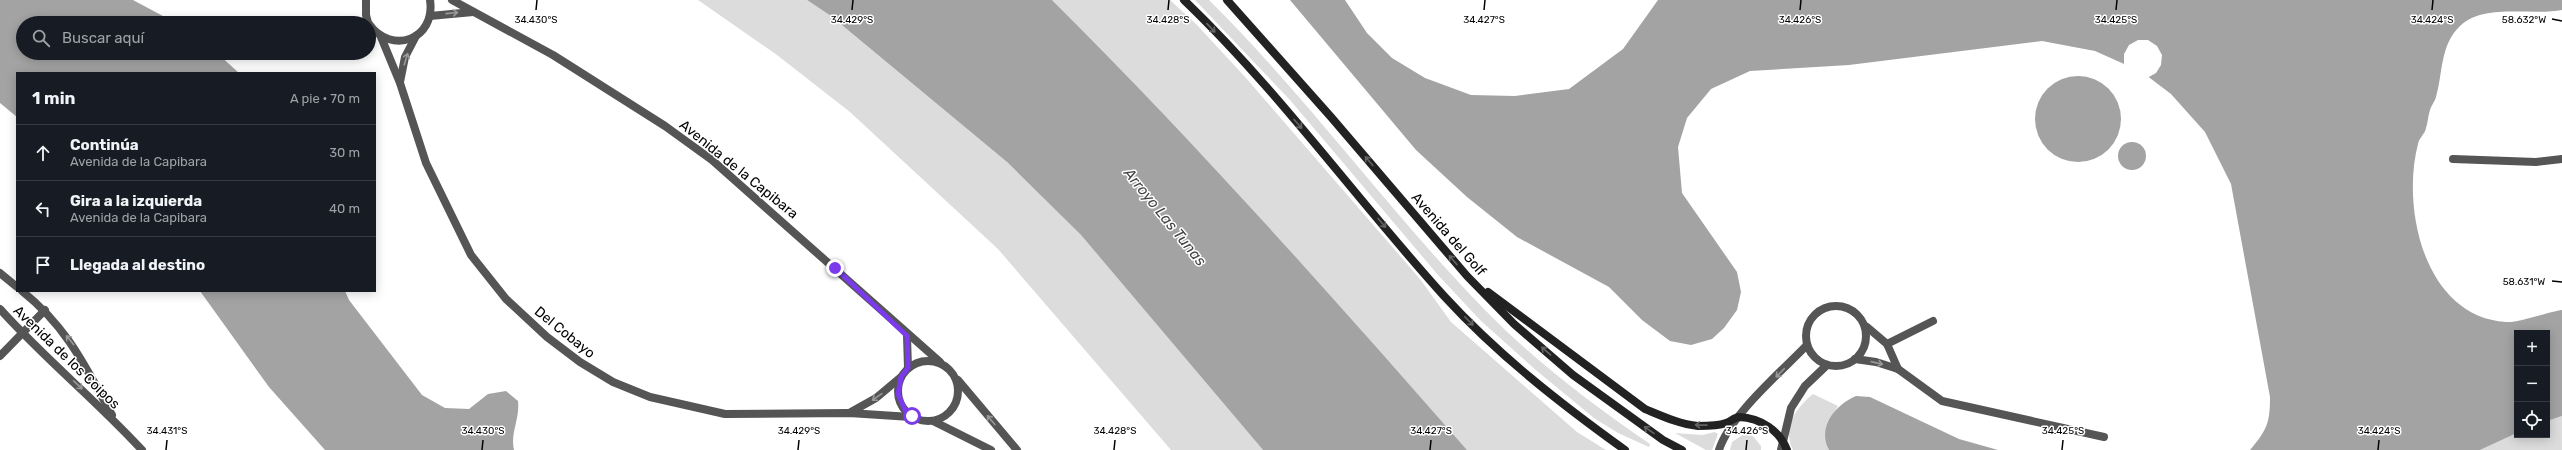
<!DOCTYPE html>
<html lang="es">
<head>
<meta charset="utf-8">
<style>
	body { margin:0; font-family:Rubik,sans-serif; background:#242831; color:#f1f3f6 }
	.controls { position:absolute; right:12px; bottom:12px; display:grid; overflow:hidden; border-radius:0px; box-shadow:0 2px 10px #0003 }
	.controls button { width:36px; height:36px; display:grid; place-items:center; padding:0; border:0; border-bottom:1px solid #363941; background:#171b24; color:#f1f3f6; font:20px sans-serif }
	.stop { position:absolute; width:12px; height:12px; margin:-9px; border:3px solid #7c3aed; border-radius:50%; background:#fff }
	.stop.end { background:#7c3aed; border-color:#fff; box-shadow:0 1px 4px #0008 }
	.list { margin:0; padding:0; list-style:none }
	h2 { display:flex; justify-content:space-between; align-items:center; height:52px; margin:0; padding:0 16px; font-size:17px }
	h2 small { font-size:13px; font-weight:400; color:#9ea1a6 }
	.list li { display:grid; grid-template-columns:26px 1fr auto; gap:12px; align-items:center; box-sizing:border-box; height:56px; padding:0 16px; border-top:1px solid #363941 }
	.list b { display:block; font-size:15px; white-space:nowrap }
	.list p { margin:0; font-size:13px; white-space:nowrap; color:#9ea1a6 }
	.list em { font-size:13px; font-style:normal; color:#9ea1a6 }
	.icon { flex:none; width:22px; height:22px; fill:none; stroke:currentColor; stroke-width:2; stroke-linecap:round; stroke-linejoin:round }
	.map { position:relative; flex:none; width:2562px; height:450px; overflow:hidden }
	.search { position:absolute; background:#171b24; box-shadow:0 2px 10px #0003; left:16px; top:16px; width:360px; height:44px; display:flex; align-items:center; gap:10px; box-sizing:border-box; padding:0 14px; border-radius:22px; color:#9ea1a6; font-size:15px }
	.panel { position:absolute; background:#171b24; box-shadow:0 2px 10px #0003; left:16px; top:72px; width:360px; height:220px; border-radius:0px }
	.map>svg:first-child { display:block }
</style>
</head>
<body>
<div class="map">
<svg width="2562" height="450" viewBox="0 0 2562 450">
	<rect width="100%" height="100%" fill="#fff"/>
	<g fill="#dcdcdc">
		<path d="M698,0H807L831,16L1007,162L1081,235L1263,450H1171L998,249L850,112L777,55Z"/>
		<path d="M1052,0H1170L1197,25L1246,78L1420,279L1451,322L1577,432L1606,450H1467C1332,296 1197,144 1052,0Z"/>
		<path d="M1195,0H1209C1308,98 1389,212 1486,311C1536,362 1592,404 1650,444L1649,447L1618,433L1594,418L1537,371L1481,321L1438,275L1290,100Z"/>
		<path d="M1813,394L1838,406C1831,417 1823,438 1829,450H1793C1782,427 1796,408 1813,394Z"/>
		<path d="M2562,416V450H2480L2517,433V435H2547V421Z"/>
		<path d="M1715,432L1718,434L1712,450H1706L1675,433L1702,435Z"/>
		<path d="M1744,434L1753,436L1761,446V450H1730L1732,442Z"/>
	</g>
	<g fill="#a3a3a3">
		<path d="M0,0H133L176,23H23V53H217L239,73H17V117L0,103Z"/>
		<path d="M807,0H1052C1197,144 1332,296 1467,450H1263L1081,235L1007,162L831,16Z"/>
		<path d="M1290,0H1345L1367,33L1392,58L1425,78L1471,95L1515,96L1569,89L1623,49L1658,0H2562V10C2530,16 2484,3 2460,26C2440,45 2443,73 2436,97C2435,101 2431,106 2430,110C2428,116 2428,122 2426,128C2425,134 2419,138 2418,144C2401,209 2425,317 2506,322C2518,323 2548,312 2562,310V416L2547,421V333H2517V433L2480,450H2250C2267,430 2270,423 2270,397L2231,184L2205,132L2171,94L2142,72L2095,51L2042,41L1849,65L1750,71L1711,89L1687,118L1678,147L1682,193L1737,272L1741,292L1737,310L1724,328L1712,339L1691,345L1670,341L1642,320L1609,287L1517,237L1467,197L1416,150Z"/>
		<circle cx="2078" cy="119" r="43"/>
		<circle cx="2132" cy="156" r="14"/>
		<path d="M200,291H345L349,300L422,395L445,408L469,409L488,394L506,391L518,401C520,419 510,433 514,450H325L269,387Z"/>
		<path d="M1856,396L1870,397L1959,439L1998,450H1829C1817,427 1835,405 1856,396Z"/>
	</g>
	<path fill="#fff" d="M2138,40H2148L2157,46L2162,55L2161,65L2156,73L2147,78L2124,64V54L2129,45Z"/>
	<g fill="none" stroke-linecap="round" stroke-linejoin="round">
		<g stroke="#555" stroke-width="8">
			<path d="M1867,327L1887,344L1898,369"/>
			<path d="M1887,344L1933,321"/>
			<path d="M1855,359L1876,362L1898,369L1942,401L2104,437"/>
		</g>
		<g stroke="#555" stroke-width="8">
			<path d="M366,0V15L368,23"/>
			<path d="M452,0L553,55L665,126L712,160L940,362"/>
			<path d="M430,16L473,12"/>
			<path d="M369,24C392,56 436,39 430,0"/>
			<path d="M381,37L400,83L426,163L471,255L506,299L547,337L580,362L613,382L650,397L725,414L849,413L911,417"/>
			<path d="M400,82L405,57L416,36"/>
			<path d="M2453,159L2536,162L2562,159"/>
			<path d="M0,273L17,287"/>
			<path d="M22,291C67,327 85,366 112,415"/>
			<circle cx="1836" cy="336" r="30"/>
			<path d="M0,309C45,359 97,401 142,450"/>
			<path d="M907,336L908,368"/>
			<path d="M0,356L45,310"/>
			<circle cx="928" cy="391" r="30"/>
			<path d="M958,380L1017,450"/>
			<path d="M851,412L876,398L901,377"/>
			<path d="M933,421L991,450"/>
			<path d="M1719,450C1730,415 1781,372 1807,345"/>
			<path d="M1781,450L1791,408L1805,386L1827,365"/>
		</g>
		<g stroke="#222" stroke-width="8">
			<path d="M1184,0C1279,91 1356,199 1444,296C1498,355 1561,404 1625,450"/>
			<path d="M1227,0L1331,117L1467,276L1514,324L1573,375L1663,440L1682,450"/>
			<path d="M1488,292L1645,409C1662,416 1679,424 1698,426C1706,426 1718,426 1726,423C1730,422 1735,417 1739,417C1761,418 1780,431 1787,450"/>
		</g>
	</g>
	<defs><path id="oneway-shaft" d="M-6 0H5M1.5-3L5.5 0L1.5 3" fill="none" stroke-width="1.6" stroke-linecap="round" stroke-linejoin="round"/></defs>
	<g stroke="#999">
		<use href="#oneway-shaft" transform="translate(452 13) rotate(-6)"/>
		<use href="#oneway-shaft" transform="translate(406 59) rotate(-73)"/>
		<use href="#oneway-shaft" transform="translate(70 340) rotate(-129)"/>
		<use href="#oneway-shaft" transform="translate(1877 363) rotate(13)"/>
		<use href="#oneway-shaft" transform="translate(1780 373) rotate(134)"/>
		<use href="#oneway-shaft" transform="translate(78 385) rotate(43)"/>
		<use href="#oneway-shaft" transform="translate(877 397) rotate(145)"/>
		<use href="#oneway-shaft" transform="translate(991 420) rotate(-130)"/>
	</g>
	<g stroke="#646464">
		<use href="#oneway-shaft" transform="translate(1211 28) rotate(47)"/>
		<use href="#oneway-shaft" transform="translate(1298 124) rotate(49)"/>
		<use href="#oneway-shaft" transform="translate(1369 161) rotate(-130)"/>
		<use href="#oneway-shaft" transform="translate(1382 223) rotate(50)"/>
		<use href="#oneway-shaft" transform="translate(1453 260) rotate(-130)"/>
		<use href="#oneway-shaft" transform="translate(1469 321) rotate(45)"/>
		<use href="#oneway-shaft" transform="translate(1546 351) rotate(-139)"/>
		<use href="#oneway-shaft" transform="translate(1701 425) rotate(-179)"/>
		<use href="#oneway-shaft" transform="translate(1649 430) rotate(-145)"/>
	</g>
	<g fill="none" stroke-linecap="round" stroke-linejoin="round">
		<path stroke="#7c3aed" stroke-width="5" d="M835,268L907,336L908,368L901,377L898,394L905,410L912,416"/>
	</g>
	<path fill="none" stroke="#000" stroke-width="1.5" d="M536,10L537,0M852,10L853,0M1168,10L1169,0M1484,10L1485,0M1800,10L1801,0M2116,10L2117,0M2432,10L2433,0M2552,19L2562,21M2552,281L2562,282M166,450L167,440M482,450L483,440M798,450L799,440M1114,450L1115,440M1430,450L1431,440M1746,450L1747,440M2062,450L2063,440M2378,450L2379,440"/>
	<g text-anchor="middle" stroke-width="3" stroke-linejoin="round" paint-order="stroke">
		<g font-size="14" fill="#000" stroke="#fff">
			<text transform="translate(739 169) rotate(39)" y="5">Avenida de la Capibara</text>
			<text transform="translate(1449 234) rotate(49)" y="5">Avenida del Golf</text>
			<text transform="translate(565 332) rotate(39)" y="5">Del Cobayo</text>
			<text transform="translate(67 357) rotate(44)" y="5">Avenida de los Coipos</text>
		</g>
		<g font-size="15" font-style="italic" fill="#444" stroke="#fff">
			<text transform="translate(1165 217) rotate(51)" y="5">Arroyo Las Tunas</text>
		</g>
	</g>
	<g font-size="10" text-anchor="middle" fill="#000" stroke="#fff" stroke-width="3" stroke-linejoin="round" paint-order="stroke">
		<text x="2524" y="23">58.632°W</text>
		<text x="536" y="23">34.430°S</text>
		<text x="852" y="23">34.429°S</text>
		<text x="1168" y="23">34.428°S</text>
		<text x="1484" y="23">34.427°S</text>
		<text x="1800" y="23">34.426°S</text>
		<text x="2116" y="23">34.425°S</text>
		<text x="2432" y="23">34.424°S</text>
		<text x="2524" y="285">58.631°W</text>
		<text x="167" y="434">34.431°S</text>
		<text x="483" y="434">34.430°S</text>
		<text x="799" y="434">34.429°S</text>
		<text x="1115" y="434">34.428°S</text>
		<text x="1431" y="434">34.427°S</text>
		<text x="1747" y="434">34.426°S</text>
		<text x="2063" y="434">34.425°S</text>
		<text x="2379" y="434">34.424°S</text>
	</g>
</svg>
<div class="controls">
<button>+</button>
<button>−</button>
<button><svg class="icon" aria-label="locate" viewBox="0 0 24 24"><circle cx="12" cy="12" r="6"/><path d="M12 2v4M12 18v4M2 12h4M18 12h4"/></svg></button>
</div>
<div class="stop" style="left:912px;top:416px"></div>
<div class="stop end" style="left:835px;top:268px"></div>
<div class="search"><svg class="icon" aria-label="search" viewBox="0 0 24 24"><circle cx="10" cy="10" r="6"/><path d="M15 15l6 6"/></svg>Buscar aquí</div>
<section class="panel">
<h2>1 min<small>A pie · 70 m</small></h2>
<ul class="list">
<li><svg class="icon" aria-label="ahead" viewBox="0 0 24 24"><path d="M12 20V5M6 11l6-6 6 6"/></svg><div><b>Continúa</b><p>Avenida de la Capibara</p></div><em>30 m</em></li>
<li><svg class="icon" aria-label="left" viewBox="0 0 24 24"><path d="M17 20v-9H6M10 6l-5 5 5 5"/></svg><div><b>Gira a la izquierda</b><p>Avenida de la Capibara</p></div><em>40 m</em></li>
<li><svg class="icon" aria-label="arrive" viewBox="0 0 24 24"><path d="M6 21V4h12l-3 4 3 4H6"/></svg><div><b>Llegada al destino</b></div></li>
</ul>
</section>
</div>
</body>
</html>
